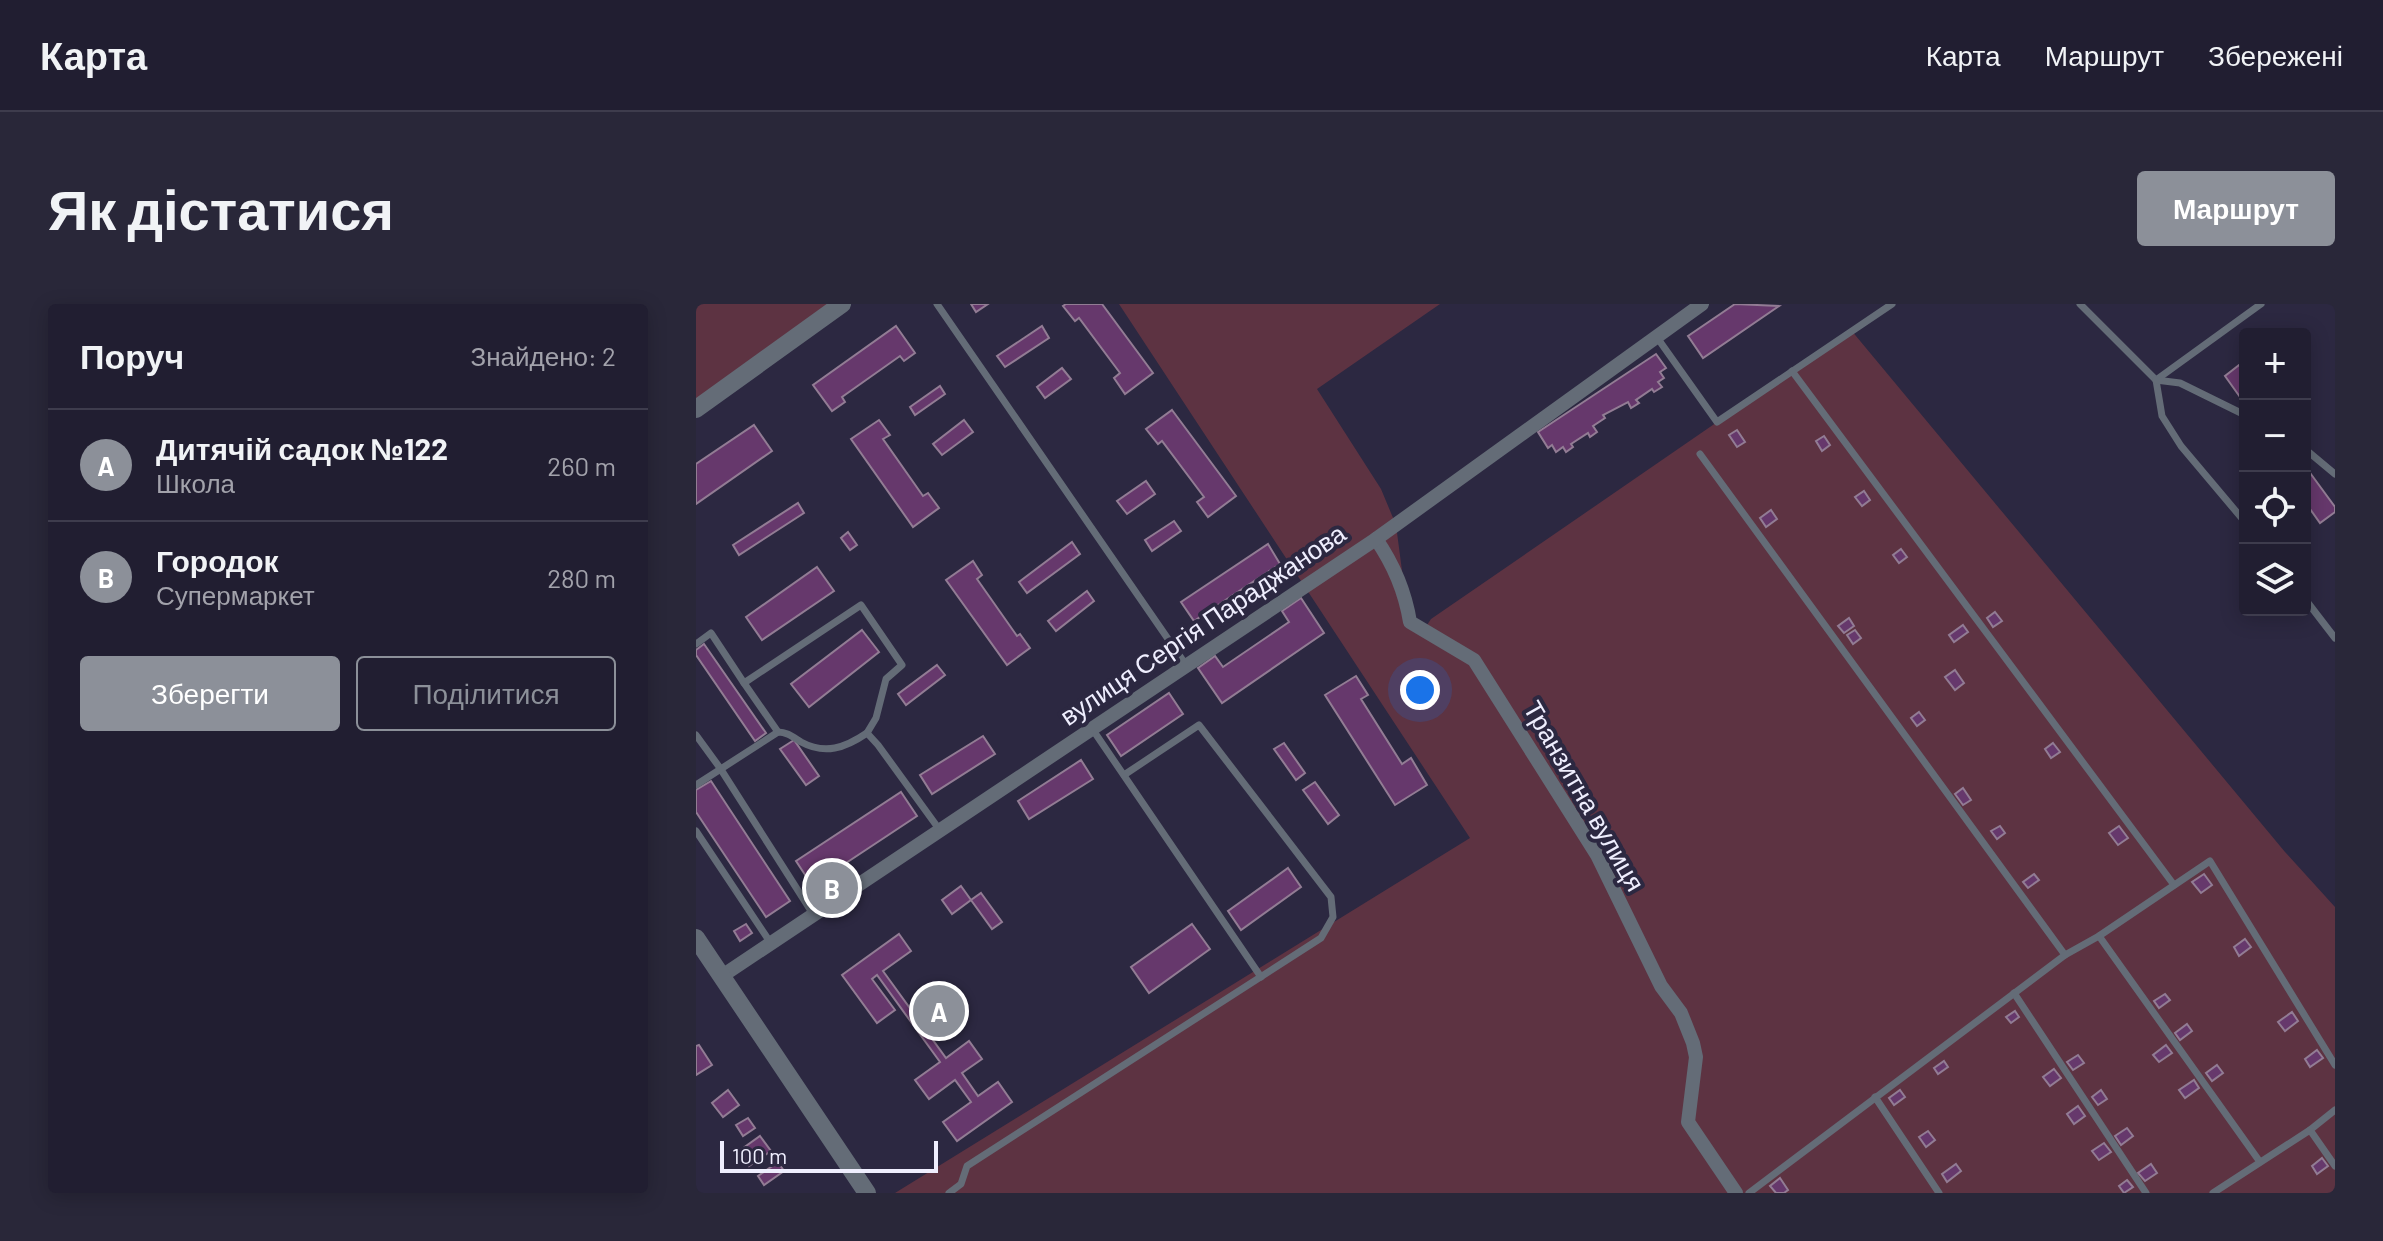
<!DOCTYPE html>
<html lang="uk">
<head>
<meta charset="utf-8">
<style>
	body { margin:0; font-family:Barlow,sans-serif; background:#292739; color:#f1f3f6 }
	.controls { position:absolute; right:24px; top:24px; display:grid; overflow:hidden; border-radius:8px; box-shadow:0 4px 20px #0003 }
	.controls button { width:72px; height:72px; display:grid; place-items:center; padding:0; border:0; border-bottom:2px solid #3e3c4d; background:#211e31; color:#f1f3f6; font:40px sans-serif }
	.scale { position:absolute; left:24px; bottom:20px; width:218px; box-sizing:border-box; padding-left:8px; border:4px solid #efeefe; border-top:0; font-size:22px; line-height:28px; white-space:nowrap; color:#efeefe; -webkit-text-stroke:6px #2c2841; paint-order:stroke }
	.you { position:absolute; left:724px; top:386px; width:28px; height:28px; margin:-20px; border:6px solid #fff; border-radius:50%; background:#1a73e8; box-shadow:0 0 0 12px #1a73e833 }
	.badge { display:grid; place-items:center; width:52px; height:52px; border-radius:50%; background:#8c9099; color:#fff; font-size:26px; font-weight:700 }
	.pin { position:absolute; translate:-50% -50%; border:4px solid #fff; box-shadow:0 2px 8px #0006 }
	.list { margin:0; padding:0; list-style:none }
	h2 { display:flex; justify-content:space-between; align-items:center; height:104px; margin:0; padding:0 32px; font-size:34px }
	h2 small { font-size:26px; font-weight:400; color:#a2a2ab }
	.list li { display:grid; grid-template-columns:52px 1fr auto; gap:24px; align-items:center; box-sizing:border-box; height:112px; padding:0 32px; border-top:2px solid #3e3c4d }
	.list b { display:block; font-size:30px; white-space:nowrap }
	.list p { margin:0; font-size:26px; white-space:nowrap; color:#a2a2ab }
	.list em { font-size:26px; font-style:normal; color:#a2a2ab }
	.actions { display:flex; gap:16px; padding:24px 32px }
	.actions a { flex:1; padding:18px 0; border:2px solid #8c9099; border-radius:8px; text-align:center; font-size:28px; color:#8c9099 }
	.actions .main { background:#8c9099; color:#fff }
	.icon { flex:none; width:44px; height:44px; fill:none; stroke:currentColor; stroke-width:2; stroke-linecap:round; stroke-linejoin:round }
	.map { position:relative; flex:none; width:1639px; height:889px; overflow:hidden; border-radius:8px }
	header { display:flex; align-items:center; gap:48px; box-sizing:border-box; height:112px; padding:0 40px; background:#211e31; border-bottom:2px solid #3e3c4d }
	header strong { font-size:38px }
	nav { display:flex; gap:44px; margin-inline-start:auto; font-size:28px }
	.intro { display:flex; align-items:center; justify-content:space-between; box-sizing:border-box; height:192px; padding:0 48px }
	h1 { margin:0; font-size:56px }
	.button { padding:20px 36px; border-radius:8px; background:#8c9099; color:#fff; font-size:28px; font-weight:700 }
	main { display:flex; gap:48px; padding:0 48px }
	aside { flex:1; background:#211e31; border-radius:8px; box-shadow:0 4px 20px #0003 }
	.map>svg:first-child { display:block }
</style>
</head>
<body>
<header>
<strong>Карта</strong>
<nav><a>Карта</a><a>Маршрут</a><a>Збережені</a></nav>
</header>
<div class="intro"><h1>Як дістатися</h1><a class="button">Маршрут</a></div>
<main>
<aside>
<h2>Поруч<small>Знайдено: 2</small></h2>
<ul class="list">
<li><span class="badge">A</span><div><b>Дитячій садок №122</b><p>Школа</p></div><em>260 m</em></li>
<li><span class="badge">B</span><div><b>Городок</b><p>Супермаркет</p></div><em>280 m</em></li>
</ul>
<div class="actions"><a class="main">Зберегти</a><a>Поділитися</a></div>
</aside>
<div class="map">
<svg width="1639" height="889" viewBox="0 0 1639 889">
	<rect width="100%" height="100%" fill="#2c2841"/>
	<g fill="#5d3342">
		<path d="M0,0H146L0,105Z"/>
		<path d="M423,0H744L621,85L685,185L700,221L710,297L727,327L735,315L1155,26L1589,548L1639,603V889H199L774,534Z"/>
	</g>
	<g fill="#66386c" stroke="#927c94" stroke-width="2">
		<path d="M275,0H292L280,8Z"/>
		<path d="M370,0H406L457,69L429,90L418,74L424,69L383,14L379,17L367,2Z"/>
		<path d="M1039,0L1083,2L1007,54L992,32Z"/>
		<path d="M200,22L219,49L208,57L204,52L146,93L149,98L136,107L117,81Z"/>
		<path d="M346,22L353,34L309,63L301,52Z"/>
		<path d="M960,50L970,64L964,68L968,74L962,78L966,83L958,88L956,85L940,96L943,99L935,104L932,98L907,111L909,114L897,122L901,128L894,133L892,129L875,140L877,143L870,148L867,143L860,148L856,141L852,144L842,128Z"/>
		<path d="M1547,58L1549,61V100L1529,72Z"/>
		<path d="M366,64L375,75L349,94L341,83Z"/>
		<path d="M244,82L249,90L219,111L214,103Z"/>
		<path d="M476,106L540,192L512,213L501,198L508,193L466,137L462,140L450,125Z"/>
		<path d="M183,116L194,131L187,135L227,192L232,189L243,204L217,223L155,135Z"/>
		<path d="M268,116L277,128L246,151L237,140Z"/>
		<path d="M58,121L76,147L0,200V160Z"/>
		<path d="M1041,126L1049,138L1041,143L1033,131Z"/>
		<path d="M1128,132L1134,141L1126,147L1120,137Z"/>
		<path d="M1609,162L1639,203V208L1624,219L1609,198Z"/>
		<path d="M450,177L459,190L431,210L421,197Z"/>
		<path d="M1168,187L1174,196L1166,202L1159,193Z"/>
		<path d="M102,199L108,209L43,251L37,241Z"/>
		<path d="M1075,206L1081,215L1070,223L1064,214Z"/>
		<path d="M478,217L485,227L456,247L449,236Z"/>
		<path d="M152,228L161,241L154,246L145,234Z"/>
		<path d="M376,238L384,250L331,289L323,278Z"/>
		<path d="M572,240L584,260L498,317L485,298Z"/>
		<path d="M1205,245L1211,253L1203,259L1197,251Z"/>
		<path d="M277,257L286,271L281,275L321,332L324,330L334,344L311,361L250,276Z"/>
		<path d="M121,263L138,287L66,336L50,313Z"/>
		<path d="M391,287L398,297L360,327L352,317Z"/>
		<path d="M605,294L628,329L526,399L502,364L519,352L527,363L593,318L586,307Z"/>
		<path d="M1299,308L1306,317L1297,323L1291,314Z"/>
		<path d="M1153,314L1158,322L1148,329L1142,322Z"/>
		<path d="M1267,321L1272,328L1258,338L1253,331Z"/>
		<path d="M166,326L183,348L113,403L95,380Z"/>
		<path d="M1159,326L1165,334L1157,340L1151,331Z"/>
		<path d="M8,340L70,429L59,437L0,351V346Z"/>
		<path d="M241,361L249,371L210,401L202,390Z"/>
		<path d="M1259,366L1268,379L1259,386L1249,373Z"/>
		<path d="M660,372L672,391L665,395L706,460L715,454L731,481L699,501L629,391Z"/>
		<path d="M473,389L487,410L425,452L411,431Z"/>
		<path d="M1223,408L1229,416L1221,422L1215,414Z"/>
		<path d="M287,432L299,450L236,490L224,471Z"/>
		<path d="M98,436L123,472L110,481L84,445Z"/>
		<path d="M588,439L609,469L600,476L578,445Z"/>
		<path d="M1357,439L1364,448L1355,454L1349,445Z"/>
		<path d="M385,456L397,475L333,515L322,497Z"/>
		<path d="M15,477L94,597L70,613L0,508V486Z"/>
		<path d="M619,478L643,511L632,520L607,486Z"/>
		<path d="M1267,484L1275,496L1267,501L1259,490Z"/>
		<path d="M205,488L221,512L141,565L148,576L123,592L100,557Z"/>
		<path d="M1304,522L1309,529L1301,535L1295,527Z"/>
		<path d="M1423,522L1432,534L1422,541L1413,529Z"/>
		<path d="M592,564L605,583L545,626L532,607Z"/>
		<path d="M1338,570L1343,576L1332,584L1327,578Z"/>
		<path d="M1508,570L1516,581L1505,589L1496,578Z"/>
		<path d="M265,582L275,596L256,610L246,596Z"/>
		<path d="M285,589L306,618L296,625L275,596Z"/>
		<path d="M50,620L56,629L44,637L38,627Z"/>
		<path d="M496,620L514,645L453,689L435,663Z"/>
		<path d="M203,630L215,647L187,667L250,754L273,737L286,755L266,769L282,792L302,778L316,798L261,837L247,818L275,798L259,776L233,795L219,776L244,758L181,671L176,675L199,706L181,719L146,671Z"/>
		<path d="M1549,635L1555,643L1543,652L1538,643Z"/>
		<path d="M1469,690L1474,696L1463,704L1458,697Z"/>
		<path d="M1319,707L1323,713L1315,719L1310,713Z"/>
		<path d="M1596,708L1602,717L1589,727L1582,718Z"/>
		<path d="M1491,720L1496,727L1484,736L1479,729Z"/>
		<path d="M3,741L16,761L0,771V742Z"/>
		<path d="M1470,741L1476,749L1463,758L1457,751Z"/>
		<path d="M1621,746L1627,754L1614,763L1609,755Z"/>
		<path d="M1382,751L1388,759L1377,766L1371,758Z"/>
		<path d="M1248,757L1252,763L1242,770L1238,764Z"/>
		<path d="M1521,761L1527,769L1516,777L1510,769Z"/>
		<path d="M1358,765L1365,774L1354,782L1347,773Z"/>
		<path d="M1498,776L1503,784L1489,794L1483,786Z"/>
		<path d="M32,786L43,801L27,813L16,799Z"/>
		<path d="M1204,786L1209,793L1198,801L1193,794Z"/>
		<path d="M1405,786L1411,795L1402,801L1396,793Z"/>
		<path d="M1382,802L1389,812L1378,820L1371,810Z"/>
		<path d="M52,814L59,824L47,832L40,821Z"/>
		<path d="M1431,824L1437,832L1425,841L1419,832Z"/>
		<path d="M1232,827L1239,836L1230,843L1223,833Z"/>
		<path d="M64,832L75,847L53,862L43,847Z"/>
		<path d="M1408,839L1415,848L1403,856L1396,847Z"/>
		<path d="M1626,854L1632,862L1621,870L1616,862Z"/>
		<path d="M82,858L88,867L68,881L62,872Z"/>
		<path d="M1260,860L1265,867L1251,878L1246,870Z"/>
		<path d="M1455,860L1461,869L1449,877L1442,869Z"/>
		<path d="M1084,874L1092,886L1088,889H1080L1074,882Z"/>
		<path d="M1431,876L1437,883L1428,889L1423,882Z"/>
	</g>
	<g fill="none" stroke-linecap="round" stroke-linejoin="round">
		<g stroke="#646c77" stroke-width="7">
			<path d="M241,0L490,361"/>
			<path d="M1384,0L1460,76L1466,112L1485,142L1549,218"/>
			<path d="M960,32L1021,118L1196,0"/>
			<path d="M1096,67L1478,581"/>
			<path d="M1460,76L1565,0"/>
			<path d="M1460,76L1484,79L1549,111"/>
			<path d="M1609,145L1639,170"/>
			<path d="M1004,150L1369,651"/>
			<path d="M1609,295L1639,334"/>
			<path d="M0,340L15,329L48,379"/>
			<path d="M397,426L565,673"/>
			<path d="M82,428L48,379L165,301L206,361L190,375L180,414L171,429"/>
			<path d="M0,431L24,464L117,610"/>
			<path d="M0,481L82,428C91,428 97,433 105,438C129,451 149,444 171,429L182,441L243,525"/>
			<path d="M0,527L74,638"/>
			<path d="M1403,632L1564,858"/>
			<path d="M1318,689L1450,889"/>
			<path d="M1179,793L1243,889"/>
			<path d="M1614,826L1639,806"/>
			<path d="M253,889L265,880L271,862L625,634L637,613L635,593L503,421L428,471"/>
			<path d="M1053,889L1369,651L1403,632L1514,557L1639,761"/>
			<path d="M1517,889L1614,826L1639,862"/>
		</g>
		<g stroke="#646c77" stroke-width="14">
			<path d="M680,235C698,261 709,287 714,318L778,356L901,551L965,682L985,709L997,739L1000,753L992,818L1040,889"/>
			<path d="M26,672L680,235L1006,0"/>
		</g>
		<g stroke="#646c77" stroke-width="18">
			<path d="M0,105L146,0"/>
			<path d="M0,634L171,889"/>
		</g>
	</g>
	<g text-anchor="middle" stroke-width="8" stroke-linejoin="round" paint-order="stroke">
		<g font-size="26" fill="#efeefe" stroke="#2c2841">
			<text transform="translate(507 321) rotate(-34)" y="9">вулиця Сергія Параджанова</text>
			<text transform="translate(888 492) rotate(60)" y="9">Транзитна вулиця</text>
		</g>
	</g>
</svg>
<div class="controls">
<button>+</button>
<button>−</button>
<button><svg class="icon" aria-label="locate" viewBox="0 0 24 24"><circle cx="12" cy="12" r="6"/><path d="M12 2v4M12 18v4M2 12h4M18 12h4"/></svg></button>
<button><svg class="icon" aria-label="layers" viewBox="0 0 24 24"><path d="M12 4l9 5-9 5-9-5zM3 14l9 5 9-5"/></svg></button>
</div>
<div class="scale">100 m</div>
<div class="you"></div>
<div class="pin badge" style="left:243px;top:707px">A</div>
<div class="pin badge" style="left:136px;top:584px">B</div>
</div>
</main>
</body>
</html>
